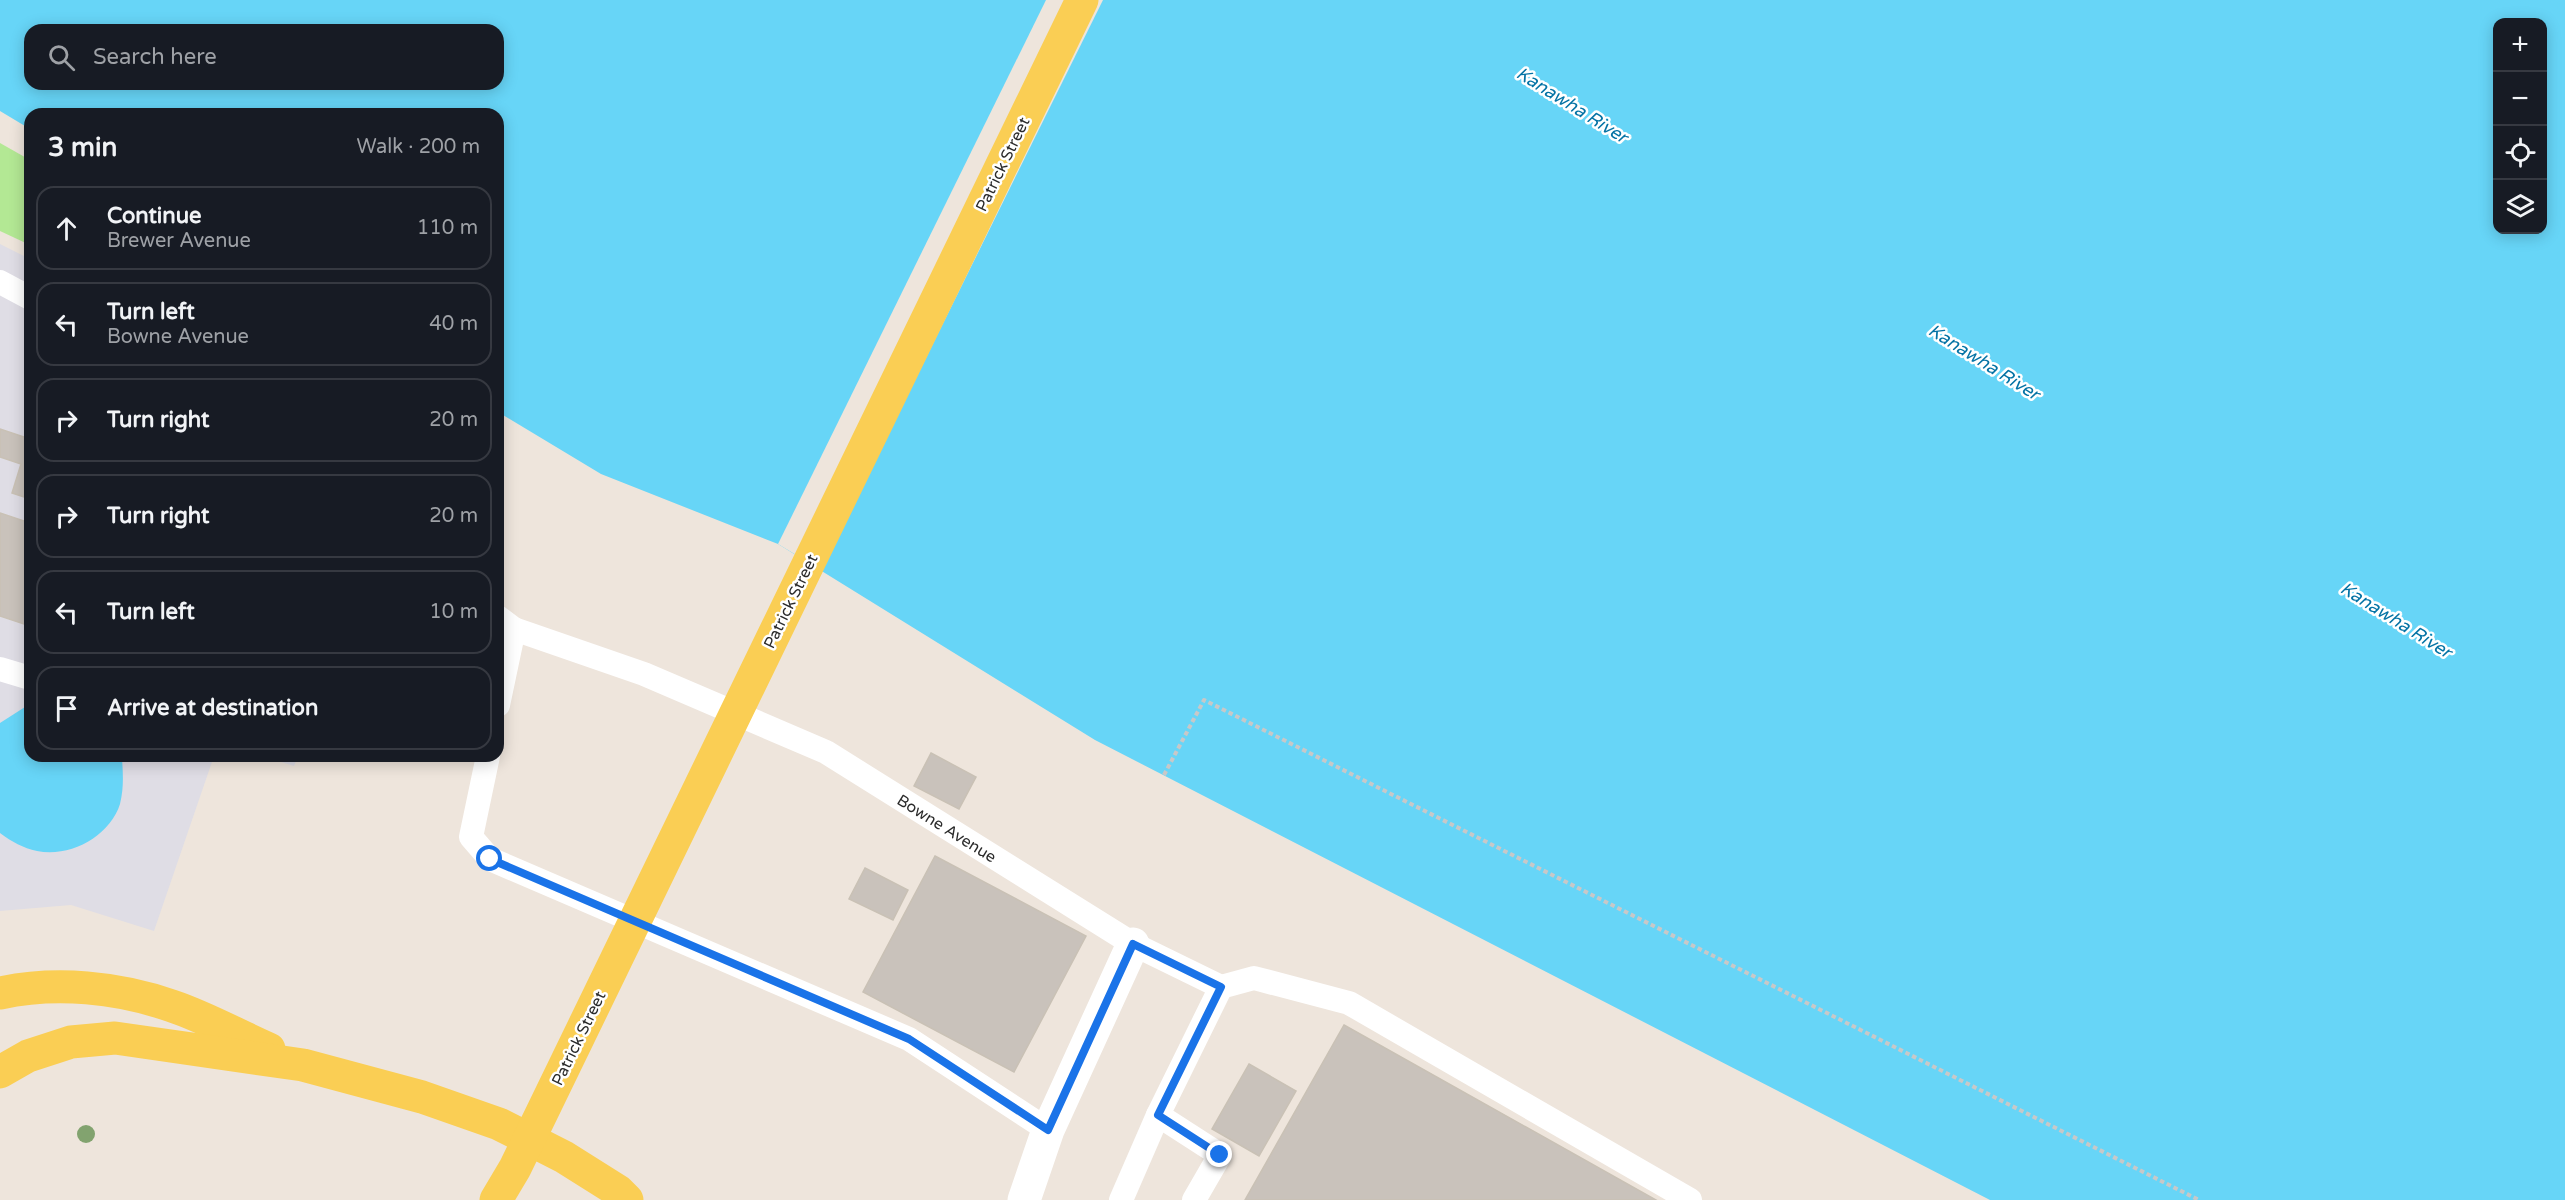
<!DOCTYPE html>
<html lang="en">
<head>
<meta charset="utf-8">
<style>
	body { margin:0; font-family:"Varela Round",sans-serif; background:#242831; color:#f1f3f6 }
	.controls { position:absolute; right:18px; top:18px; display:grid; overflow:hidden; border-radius:12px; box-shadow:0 3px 15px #0003 }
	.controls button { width:54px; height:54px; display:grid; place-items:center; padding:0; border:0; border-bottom:2px solid #363941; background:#171b24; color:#f1f3f6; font:30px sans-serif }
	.stop { position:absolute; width:18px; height:18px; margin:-14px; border:4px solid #1a73e8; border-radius:50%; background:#fff }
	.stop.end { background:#1a73e8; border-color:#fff; box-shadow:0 2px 6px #0008 }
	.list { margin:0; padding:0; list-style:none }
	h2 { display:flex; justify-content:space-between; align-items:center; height:78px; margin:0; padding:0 24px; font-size:26px }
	h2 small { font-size:20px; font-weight:400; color:#9ea1a6 }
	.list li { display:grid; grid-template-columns:39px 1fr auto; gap:18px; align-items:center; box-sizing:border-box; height:84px; margin:0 12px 12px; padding:0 12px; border:2px solid #363941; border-radius:18px }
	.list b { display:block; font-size:22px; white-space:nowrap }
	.list p { margin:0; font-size:20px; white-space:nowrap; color:#9ea1a6 }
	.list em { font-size:20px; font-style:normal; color:#9ea1a6 }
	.icon { flex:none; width:33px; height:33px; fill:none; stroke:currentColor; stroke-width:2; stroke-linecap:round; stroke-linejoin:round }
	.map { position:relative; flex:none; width:2565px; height:1200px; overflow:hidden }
	.search { position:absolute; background:#171b24; box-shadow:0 3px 15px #0003; left:24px; top:24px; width:480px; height:66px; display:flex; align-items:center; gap:15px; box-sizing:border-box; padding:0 21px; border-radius:18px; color:#9ea1a6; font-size:22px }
	.panel { position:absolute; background:#171b24; box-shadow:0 3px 15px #0003; left:24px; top:108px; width:480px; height:654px; border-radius:18px }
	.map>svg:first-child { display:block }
</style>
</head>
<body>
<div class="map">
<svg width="2565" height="1200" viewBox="0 0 2565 1200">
	<rect width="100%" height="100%" fill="#eee5dc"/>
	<g fill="#dfdde5">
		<path d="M0,244L30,259V756H214L154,931L71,905L0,911Z"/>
		<path d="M262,756H298L294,766Z"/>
	</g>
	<g fill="#b3e894">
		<path d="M0,143L30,160V245L0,231Z"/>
		<path d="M498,446C503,464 508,489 498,505Z"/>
	</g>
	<g fill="#67d5f7" fill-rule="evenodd">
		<path d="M0,0H2565V1200H1990L1095,740L778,544L601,474L498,412V114H30V129L0,111ZM2498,22H2542V230H2498ZM30,30H498V84H30Z"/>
		<path d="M25,707H30V756H121L122,758C123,774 124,788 120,804C110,836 70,858 37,851C23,848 12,842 0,833V723Z"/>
	</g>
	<path fill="#eee5dc" d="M1046,0H1103L821,570L778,544Z"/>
	<g fill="#c9c2bb" stroke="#c9c1b5" stroke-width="1.5">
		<path d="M0,429L30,439V499L12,493L21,464L0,457Z"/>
		<path d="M0,513L30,523V626L0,616Z"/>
		<path d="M931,753L976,777L959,809L914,786Z"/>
		<path d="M935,856L1086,936L1014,1072L863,992Z"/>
		<path d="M865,868L908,890L893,920L849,899Z"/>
		<path d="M1344,1025L1656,1200H1245Z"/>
		<path d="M1249,1064L1296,1091L1259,1156L1212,1129Z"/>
	</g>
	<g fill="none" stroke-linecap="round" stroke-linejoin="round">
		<path stroke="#c8c8c8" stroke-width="4" stroke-dasharray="4.5 3" stroke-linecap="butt" d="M1164,775L1204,700L2199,1200"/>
		<g stroke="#fff" stroke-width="24">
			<path d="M0,282L30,298"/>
			<path d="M498,617L514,629L644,674L826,752L1133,944L1221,987L1158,1115L1220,1155L1194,1200"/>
			<path d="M0,669L30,678"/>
			<path d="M498,705L514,629"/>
			<path d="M488,756L471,837L490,859L909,1039L1048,1130"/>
			<path d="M1221,987L1254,978L1349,1003L1690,1200"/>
			<path d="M1121,1200L1158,1115"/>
		</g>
		<path stroke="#fff" stroke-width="33" d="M1024,1200L1048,1130L1133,944"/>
		<g stroke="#face54" stroke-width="33">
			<path d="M0,993C56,981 118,987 172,1006C205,1017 237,1035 269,1049"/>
			<path d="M0,1072L28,1056L71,1042L115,1038L303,1065L422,1097L499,1124L564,1157L618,1191L627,1200"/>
			<path d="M496,1200L515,1168L1082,0"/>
		</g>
	</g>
	<circle fill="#82a36f" cx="86" cy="1134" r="9"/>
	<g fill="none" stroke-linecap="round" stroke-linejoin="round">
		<path stroke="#1a73e8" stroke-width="8" d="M490,859L909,1039L1048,1130L1133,944L1221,987L1158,1115L1220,1155"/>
	</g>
	<g text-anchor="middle" stroke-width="5" stroke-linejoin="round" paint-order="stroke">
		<g font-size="16" fill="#2b2b2b" stroke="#fff">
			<text transform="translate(1002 164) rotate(-64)" y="6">Patrick Street</text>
			<text transform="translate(790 601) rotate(-64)" y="6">Patrick Street</text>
			<text transform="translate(947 828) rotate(32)" y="6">Bowne Avenue</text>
			<text transform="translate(578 1038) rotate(-64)" y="6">Patrick Street</text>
		</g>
		<g font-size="18" font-style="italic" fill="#0473a5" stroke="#fff">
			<text transform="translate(1572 105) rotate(32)" y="6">Kanawha River</text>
			<text transform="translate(1984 362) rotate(32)" y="6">Kanawha River</text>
			<text transform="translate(2396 620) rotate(32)" y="6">Kanawha River</text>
		</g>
	</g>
</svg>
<div class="controls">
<button>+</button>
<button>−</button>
<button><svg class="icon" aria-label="locate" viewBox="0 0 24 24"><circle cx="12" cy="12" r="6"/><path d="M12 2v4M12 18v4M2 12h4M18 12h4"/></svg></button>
<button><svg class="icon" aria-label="layers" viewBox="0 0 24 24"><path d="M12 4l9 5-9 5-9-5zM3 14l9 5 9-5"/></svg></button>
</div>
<div class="stop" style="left:490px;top:859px"></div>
<div class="stop end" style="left:1220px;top:1155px"></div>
<div class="search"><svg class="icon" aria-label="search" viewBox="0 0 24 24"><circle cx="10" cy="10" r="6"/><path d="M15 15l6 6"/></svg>Search here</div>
<section class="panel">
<h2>3 min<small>Walk · 200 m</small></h2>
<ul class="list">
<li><svg class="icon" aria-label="ahead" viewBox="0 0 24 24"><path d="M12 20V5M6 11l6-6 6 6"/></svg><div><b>Continue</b><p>Brewer Avenue</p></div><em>110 m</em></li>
<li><svg class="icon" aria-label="left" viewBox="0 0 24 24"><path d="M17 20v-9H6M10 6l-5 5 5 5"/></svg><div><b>Turn left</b><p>Bowne Avenue</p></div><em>40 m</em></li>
<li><svg class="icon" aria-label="right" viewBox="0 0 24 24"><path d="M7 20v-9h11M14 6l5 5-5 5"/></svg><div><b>Turn right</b></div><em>20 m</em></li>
<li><svg class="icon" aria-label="right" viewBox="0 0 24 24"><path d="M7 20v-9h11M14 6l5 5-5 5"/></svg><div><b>Turn right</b></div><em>20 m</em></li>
<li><svg class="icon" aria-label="left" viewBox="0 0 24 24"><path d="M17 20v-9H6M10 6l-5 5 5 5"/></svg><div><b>Turn left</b></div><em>10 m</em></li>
<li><svg class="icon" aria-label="arrive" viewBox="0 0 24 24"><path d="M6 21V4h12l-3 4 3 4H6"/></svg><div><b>Arrive at destination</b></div></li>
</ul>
</section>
</div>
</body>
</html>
